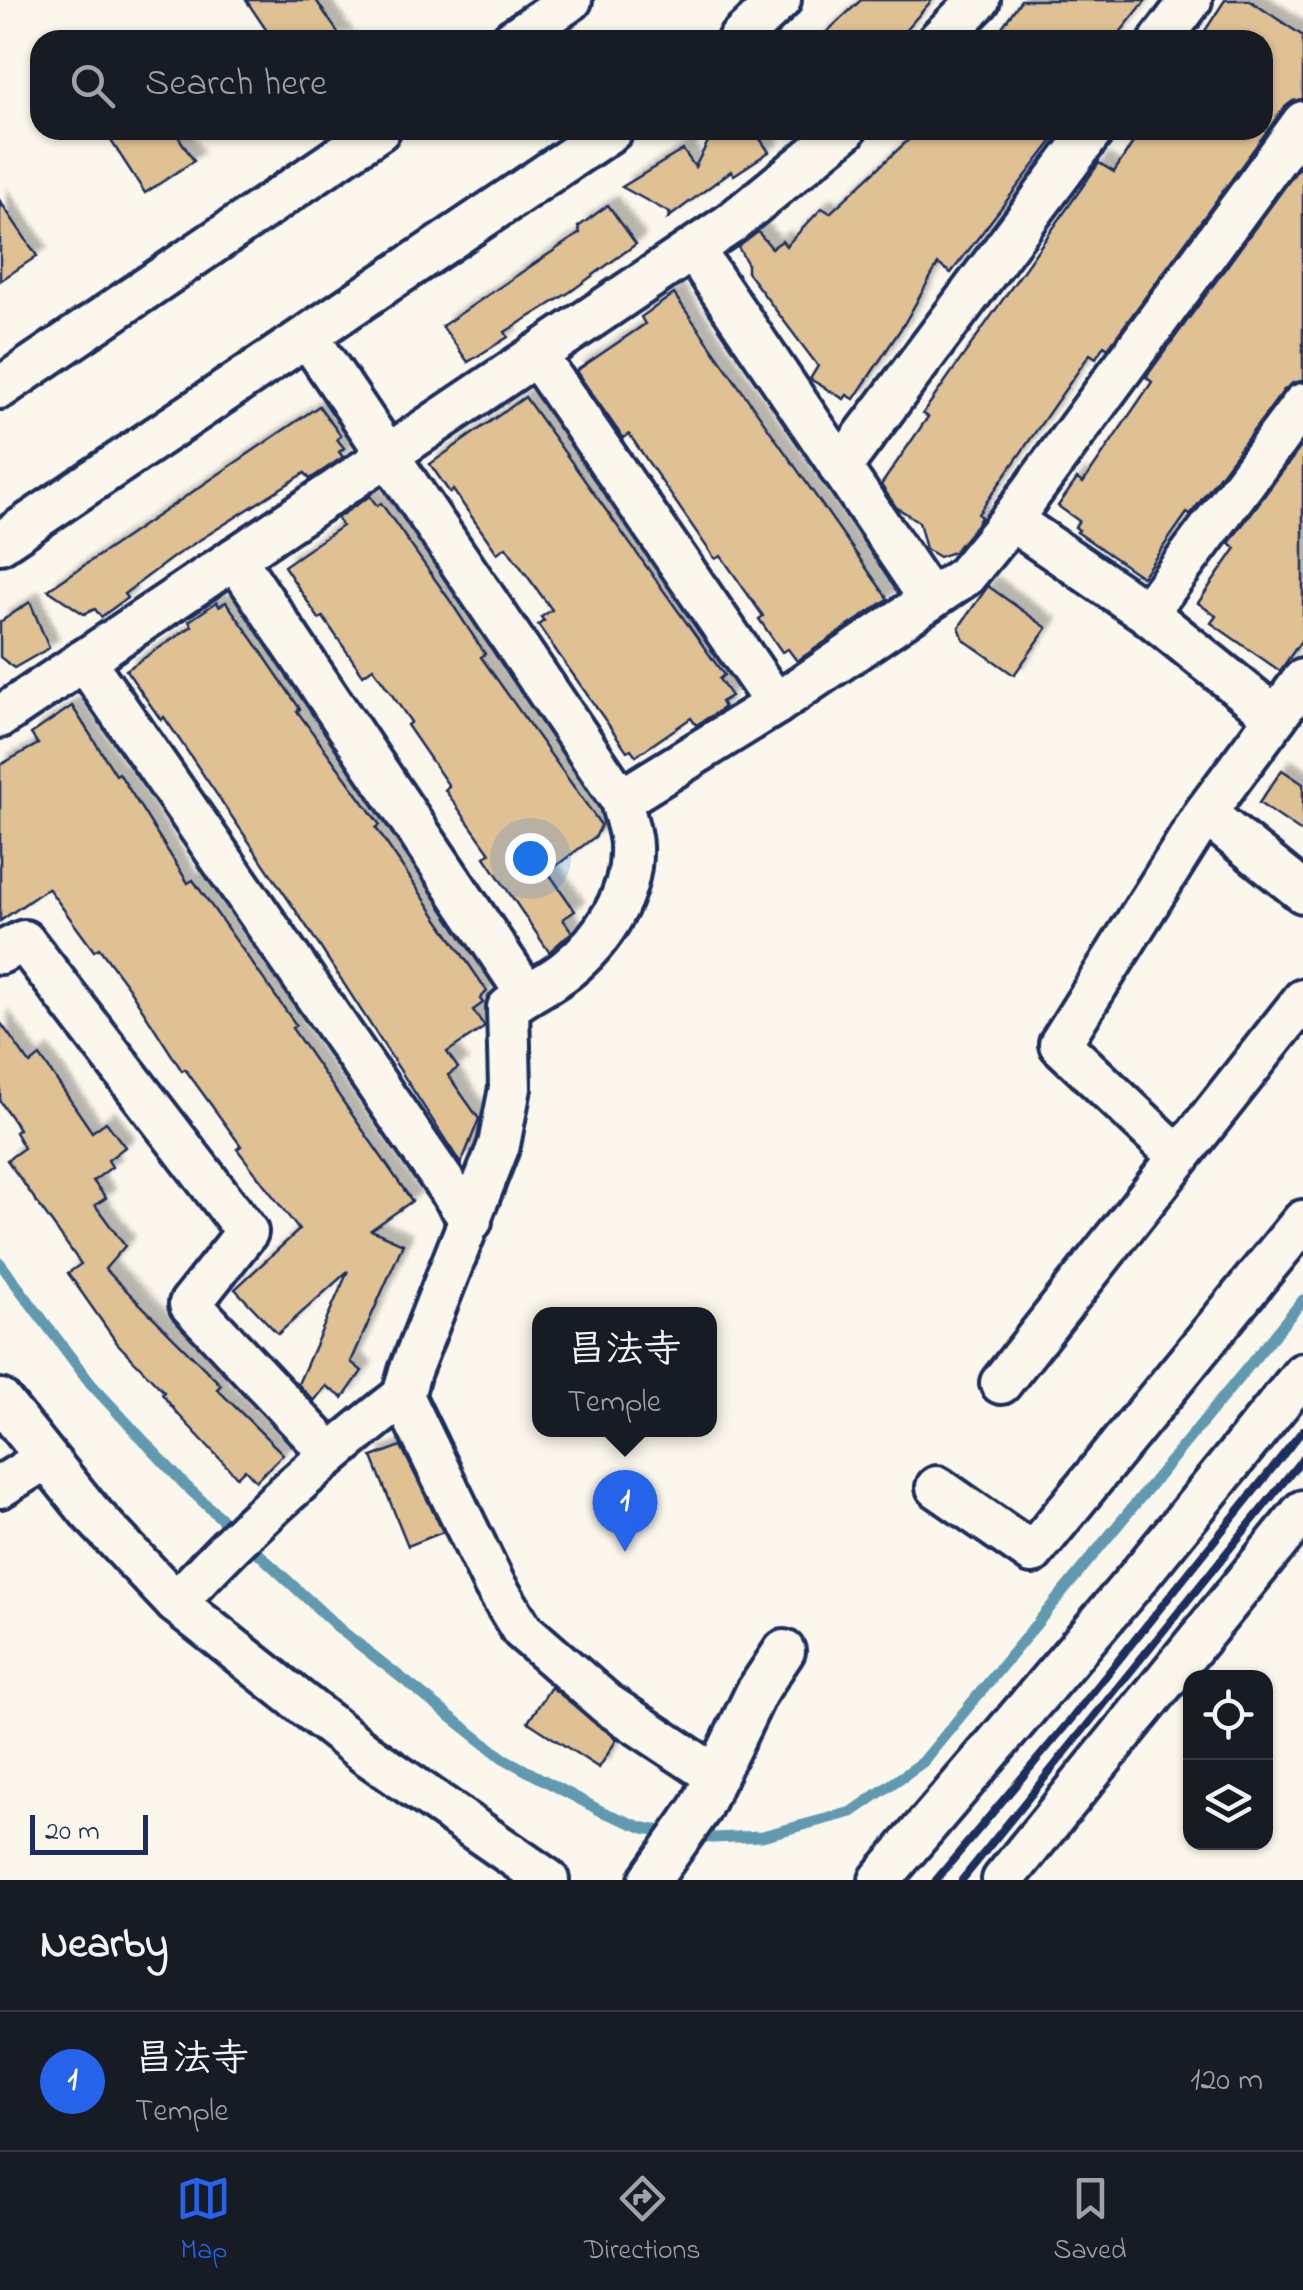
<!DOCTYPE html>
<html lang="en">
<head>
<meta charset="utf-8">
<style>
	body { margin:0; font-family:"Indie Flower","Klee One",sans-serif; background:#20242c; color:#f1f3f6 }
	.controls { position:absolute; right:30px; bottom:30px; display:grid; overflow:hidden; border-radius:20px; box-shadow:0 2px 8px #0004 }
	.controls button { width:90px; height:90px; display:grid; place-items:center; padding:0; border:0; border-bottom:2px solid #363941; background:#171b24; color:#f1f3f6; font:50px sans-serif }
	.scale { position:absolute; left:30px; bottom:25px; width:118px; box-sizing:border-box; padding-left:10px; border:5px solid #1b2f5e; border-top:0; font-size:28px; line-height:35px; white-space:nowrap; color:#1b2f5e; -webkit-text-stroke:8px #fbf7ec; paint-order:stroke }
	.you { position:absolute; left:530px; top:858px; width:35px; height:35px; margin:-25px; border:8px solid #fff; border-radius:50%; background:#1a73e8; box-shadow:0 0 0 15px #1a73e833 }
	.badge { display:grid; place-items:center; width:65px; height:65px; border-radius:50%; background:#2563eb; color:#fff; font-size:32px; font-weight:700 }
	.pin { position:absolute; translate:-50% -82px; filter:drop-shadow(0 2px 5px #0008) }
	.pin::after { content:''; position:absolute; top:52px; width:35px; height:30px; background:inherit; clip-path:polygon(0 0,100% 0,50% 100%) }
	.popup { position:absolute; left:532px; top:1307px; width:185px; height:130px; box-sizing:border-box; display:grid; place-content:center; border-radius:20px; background:#171b24; filter:drop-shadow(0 2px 8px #0005); font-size:32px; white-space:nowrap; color:#9ea1a6 }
	.popup b { font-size:38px; color:#f1f3f6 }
	.popup::after { content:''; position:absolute; left:50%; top:100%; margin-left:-20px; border:20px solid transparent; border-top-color:#171b24 }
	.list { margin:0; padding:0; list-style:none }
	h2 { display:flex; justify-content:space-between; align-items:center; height:130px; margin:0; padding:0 40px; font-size:42px }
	h2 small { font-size:32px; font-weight:400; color:#9ea1a6 }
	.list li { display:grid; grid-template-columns:65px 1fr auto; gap:30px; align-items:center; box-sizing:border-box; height:140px; padding:0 40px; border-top:2px solid #363941 }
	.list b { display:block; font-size:38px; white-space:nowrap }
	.list p { margin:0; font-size:32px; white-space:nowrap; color:#9ea1a6 }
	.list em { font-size:32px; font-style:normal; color:#9ea1a6 }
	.icon { flex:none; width:55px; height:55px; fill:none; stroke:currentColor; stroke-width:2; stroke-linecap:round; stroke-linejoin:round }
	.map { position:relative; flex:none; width:1303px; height:1880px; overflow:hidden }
	.search { position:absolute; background:#171b24; box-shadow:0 2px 8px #0004; left:30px; right:30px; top:30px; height:110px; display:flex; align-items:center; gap:25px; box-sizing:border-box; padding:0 35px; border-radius:30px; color:#9ea1a6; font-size:38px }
	.sheet { height:270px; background:#171b24 }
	nav { display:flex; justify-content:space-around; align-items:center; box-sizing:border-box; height:140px; border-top:2px solid #363941; background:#171b24; font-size:28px; color:#9ea1a6 }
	nav a { display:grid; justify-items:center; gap:5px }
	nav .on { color:#2563eb }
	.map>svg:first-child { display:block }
</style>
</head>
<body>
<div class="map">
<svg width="1303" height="1880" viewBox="0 0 1303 1880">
	<defs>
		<filter id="shadow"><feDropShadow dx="9" dy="-9" stdDeviation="2.5" flood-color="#0004"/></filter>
	</defs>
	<rect width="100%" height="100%" fill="#fbf7ec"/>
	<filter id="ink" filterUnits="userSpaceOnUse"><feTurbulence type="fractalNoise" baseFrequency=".01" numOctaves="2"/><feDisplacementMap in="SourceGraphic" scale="20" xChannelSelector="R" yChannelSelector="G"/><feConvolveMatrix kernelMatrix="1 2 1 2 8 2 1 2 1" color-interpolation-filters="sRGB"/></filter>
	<g filter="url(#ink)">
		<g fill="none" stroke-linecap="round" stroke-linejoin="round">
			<g stroke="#6099b0" stroke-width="11">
				<path d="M0,1263L91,1384L185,1485L342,1631L503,1758L603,1812L644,1828L673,1833"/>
				<path d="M692,1835L712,1838L762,1836L852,1812L923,1762L1303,1300"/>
			</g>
		</g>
		<g fill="#e0c193" stroke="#1b2f5e" stroke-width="2.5" filter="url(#shadow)">
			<path d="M246,0H316L343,40H273Z"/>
			<path d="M861,0H932L897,40H818Z"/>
			<path d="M1021,0H1146L1114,40H993Z"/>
			<path d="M1225,0H1249L1303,36V99L1293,101L1284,108L1108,348L1104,345L1096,358L1090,354L978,514L981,517L977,524L954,552L939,557L926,549L919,522L896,507L881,485L928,417L923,413L1099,163L1114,172L1141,130H1263V40H1199Z"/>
			<path d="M104,130H174L194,161L145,193Z"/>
			<path d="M714,130H754L769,152L734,175L731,171L668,218L670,213L622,187L683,150L695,167Z"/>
			<path d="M919,130H1061L951,273L938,264L904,324L854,399L847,395L844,399L810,379L818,366L747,272V263L738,247L758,232L772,248L782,241L786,246L822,208L830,213Z"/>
			<path d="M1303,162V381L1293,383L1284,390L1190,515L1187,513L1142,577L1077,532L1079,530L1075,527L1079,521L1058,506L1077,479L1083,483L1152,382L1146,377Z"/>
			<path d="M0,201L37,256L0,281Z"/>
			<path d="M608,205L636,244L570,292L505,332L508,337L468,362L442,326L580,233L578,227Z"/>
			<path d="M674,294L888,599L797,661L788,649L782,652L759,619L763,616L721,556L715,559L629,434L623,438L576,371L645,324L641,317Z"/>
			<path d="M525,397L724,675L719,679L731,696L721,702L724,707L716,713L696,725L691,718L636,756L631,749L627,751L538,625L544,621L541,617L552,610L506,547L497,553L453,490L450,493L430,464Z"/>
			<path d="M319,406L341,436L337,439L344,448L339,452L343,457L310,479L305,473L176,555L124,594L127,598L101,617L95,609L84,614L48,590Z"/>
			<path d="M1303,444V638L1280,671L1211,623L1216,616L1198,603L1236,548L1229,543Z"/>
			<path d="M370,496L377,506L381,503L451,602L485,654L481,657L601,825L596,836L548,872L575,911L563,919L572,932L549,952L485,857L490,853L445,790L449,786L407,725L411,722L373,668L363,675L323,617L319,619L284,566L342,526L337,518Z"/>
			<path d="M988,586L1047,628L1014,675L964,640L959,627Z"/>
			<path d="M30,602L49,648L14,668L0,657V622Z"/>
			<path d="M217,602L219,606L226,602L254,641L300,709L297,711L380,825L376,828L487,991L480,999L483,1003L473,1010L485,1027L447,1052L458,1068L448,1075L479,1119L461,1164L309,930L164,717L161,720L126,670L192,626L189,621Z"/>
			<path d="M72,706L116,775L119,773L188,883L193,880L296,1025L292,1028L412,1201L371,1230L403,1244L351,1362L362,1371L343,1398L326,1386L314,1401L298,1384L348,1271L278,1334L235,1289L299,1230L237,1149L241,1146L185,1069L182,1071L128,987L99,948L94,951L48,888L0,921V765L38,744L31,734Z"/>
			<path d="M1282,770L1303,784V833L1259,803Z"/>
			<path d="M0,1022L30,1064L40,1056L92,1132L106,1122L125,1147L108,1160L112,1167L93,1181L106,1198L95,1205L125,1246L105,1269L221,1385L217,1389L283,1454L256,1481L245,1469L237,1477L176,1412L162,1394L164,1392L117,1343L68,1273L81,1264L7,1160L24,1148L15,1132L19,1129L0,1101Z"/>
			<path d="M401,1446L443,1532L408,1546L372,1457Z"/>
			<path d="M551,1687L617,1739L599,1768L528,1722Z"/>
		</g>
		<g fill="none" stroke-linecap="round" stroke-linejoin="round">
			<g stroke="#1b2f5e" stroke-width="48">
				<g id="minor">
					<path d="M512,40L571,0"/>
					<path d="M738,40L780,0"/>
					<path d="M939,40L979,0"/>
					<path d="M1161,40L1191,0"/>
					<path d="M693,249L929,598"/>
					<path d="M308,337L621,800"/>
					<path d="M536,355L776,704"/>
					<path d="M0,388L379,130"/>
					<path d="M840,468L1093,130"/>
					<path d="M1011,520L1303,122"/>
					<path d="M0,543L612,130"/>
					<path d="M235,558L526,993"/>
					<path d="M1147,613L1303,404"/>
					<path d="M84,660L471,1221"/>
					<path d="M0,717L730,224L845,130"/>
					<path d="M1276,717L1303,680"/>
					<path d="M0,953L24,941L247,1232L190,1304L330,1453"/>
					<path d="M1179,1157L1060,1044L1205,813"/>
					<path d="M1001,1383L1303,1000"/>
					<path d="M403,1396L410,1371L499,1145L510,1088L508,1008C527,992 549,984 567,969C603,940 633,894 631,846C631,832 624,815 621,800L776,704L965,576L1011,520L1147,613L1276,717L1205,813L1303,892"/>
					<path d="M0,1400L89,1511L176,1603L365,1753L548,1880"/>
					<path d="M0,1487L46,1458"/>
					<path d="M937,1487L1032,1553L1303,1221"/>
					<path d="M176,1603C245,1526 322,1459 403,1396L494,1584L522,1630L607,1704L716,1776L700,1809L650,1880"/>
					<path d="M716,1776L756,1693L784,1651"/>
					<path d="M880,1880L1135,1581L1303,1374"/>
					<path d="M1003,1880L1303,1511"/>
				</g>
			</g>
			<use href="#minor" stroke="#fbf7ec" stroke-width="40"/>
			<g stroke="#1b2f5e" stroke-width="8">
				<path d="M936,1880L1072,1718L1303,1430"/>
				<path d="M962,1880L1303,1458"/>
			</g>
		</g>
	</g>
</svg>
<div class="controls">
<button><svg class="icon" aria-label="locate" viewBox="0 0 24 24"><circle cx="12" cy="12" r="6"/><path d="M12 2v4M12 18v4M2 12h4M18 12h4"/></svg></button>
<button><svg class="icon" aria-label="layers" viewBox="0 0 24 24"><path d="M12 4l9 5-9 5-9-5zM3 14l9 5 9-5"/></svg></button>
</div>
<div class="scale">20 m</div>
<div class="you"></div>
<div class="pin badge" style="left:625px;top:1552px">1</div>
<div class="popup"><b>昌法寺</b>Temple</div>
<div class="search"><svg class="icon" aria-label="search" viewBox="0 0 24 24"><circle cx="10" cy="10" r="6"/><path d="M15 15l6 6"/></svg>Search here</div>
</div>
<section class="sheet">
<h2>Nearby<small></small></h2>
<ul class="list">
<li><span class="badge">1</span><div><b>昌法寺</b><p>Temple</p></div><em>120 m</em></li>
</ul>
</section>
<nav>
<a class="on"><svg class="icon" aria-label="map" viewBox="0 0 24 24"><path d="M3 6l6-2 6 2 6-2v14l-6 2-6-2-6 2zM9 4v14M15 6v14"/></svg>Map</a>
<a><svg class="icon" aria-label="directions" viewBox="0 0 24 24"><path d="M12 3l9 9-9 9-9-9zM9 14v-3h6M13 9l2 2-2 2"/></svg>Directions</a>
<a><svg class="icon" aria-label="saved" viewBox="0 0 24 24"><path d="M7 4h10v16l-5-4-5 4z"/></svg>Saved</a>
</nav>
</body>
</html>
